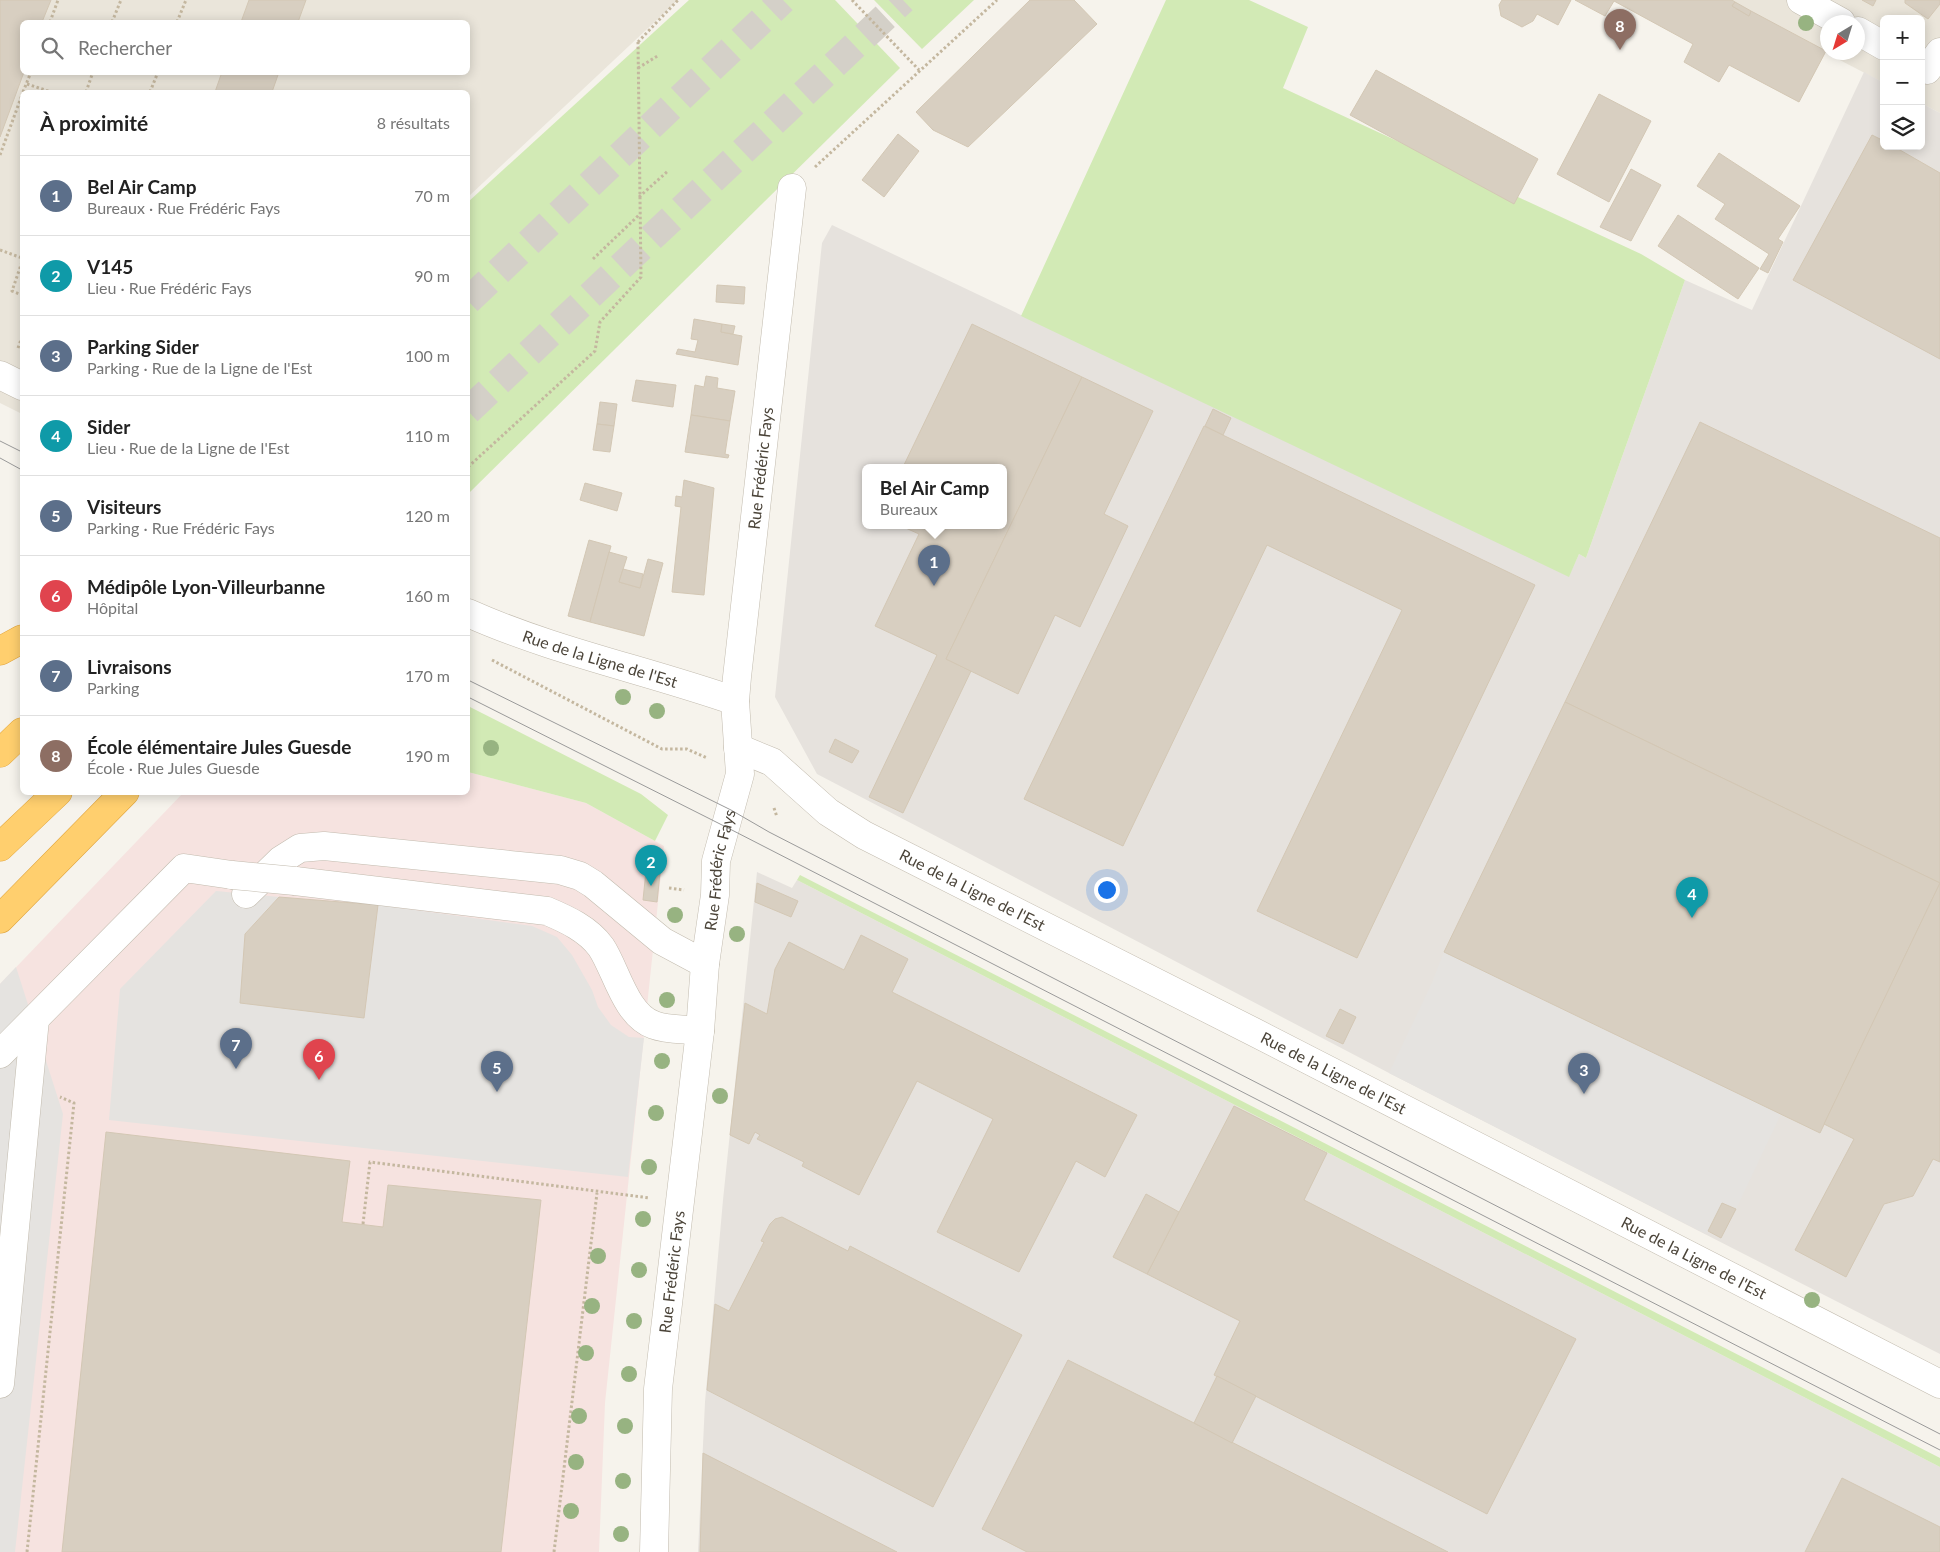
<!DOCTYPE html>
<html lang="fr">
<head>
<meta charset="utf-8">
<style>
	body { margin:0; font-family:Lato,sans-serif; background:#f2f2f2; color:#222 }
	.controls { position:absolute; right:15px; top:15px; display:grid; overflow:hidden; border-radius:8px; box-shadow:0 2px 12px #0003 }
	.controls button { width:45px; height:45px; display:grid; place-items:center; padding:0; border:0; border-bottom:1px solid #e0e0e0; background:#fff; color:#222; font:25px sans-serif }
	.compass { position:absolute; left:1820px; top:15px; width:45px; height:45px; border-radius:50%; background:#fff; box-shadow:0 2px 12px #0003; rotate:218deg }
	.you { position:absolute; left:1106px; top:889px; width:18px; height:18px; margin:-12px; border:4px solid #fff; border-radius:50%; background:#1a73e8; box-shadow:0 0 0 8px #1a73e833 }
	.badge { display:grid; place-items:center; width:32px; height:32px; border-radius:50%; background:#1a73e8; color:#fff; font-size:16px; font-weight:700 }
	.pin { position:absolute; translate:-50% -41px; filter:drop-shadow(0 1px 2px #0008) }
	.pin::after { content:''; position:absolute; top:26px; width:18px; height:15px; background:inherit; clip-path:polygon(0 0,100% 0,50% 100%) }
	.popup { position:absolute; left:862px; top:464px; width:145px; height:65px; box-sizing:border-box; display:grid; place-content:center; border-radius:8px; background:#fff; filter:drop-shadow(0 1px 4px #0005); font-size:16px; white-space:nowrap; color:#767676 }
	.popup b { font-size:19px; color:#222 }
	.popup::after { content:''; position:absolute; left:50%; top:100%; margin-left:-10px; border:10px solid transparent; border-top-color:#fff }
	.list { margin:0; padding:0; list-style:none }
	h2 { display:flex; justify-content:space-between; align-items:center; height:65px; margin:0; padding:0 20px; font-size:21px }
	h2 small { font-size:16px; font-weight:400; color:#767676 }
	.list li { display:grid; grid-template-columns:32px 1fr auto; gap:15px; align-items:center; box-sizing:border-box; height:80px; padding:0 20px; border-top:1px solid #e0e0e0 }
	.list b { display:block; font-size:19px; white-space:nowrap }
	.list p { margin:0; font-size:16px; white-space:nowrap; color:#767676 }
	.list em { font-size:16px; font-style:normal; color:#767676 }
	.icon { flex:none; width:28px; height:28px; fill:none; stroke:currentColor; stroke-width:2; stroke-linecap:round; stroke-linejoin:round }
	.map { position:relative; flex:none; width:1940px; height:1552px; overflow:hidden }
	.search { position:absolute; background:#fff; box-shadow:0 2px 12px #0003; left:20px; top:20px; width:450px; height:55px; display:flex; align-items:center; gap:12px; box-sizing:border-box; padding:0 18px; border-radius:8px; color:#767676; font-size:19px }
	.panel { position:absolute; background:#fff; box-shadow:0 2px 12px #0003; left:20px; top:90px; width:450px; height:705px; border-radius:8px }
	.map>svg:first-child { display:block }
</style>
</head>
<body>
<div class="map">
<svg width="1940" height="1552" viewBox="0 0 1940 1552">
	<rect width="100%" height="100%" fill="#f6f3ec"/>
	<g fill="#eae5da" fill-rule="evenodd">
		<path d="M0,0H678L468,197V92H22V414L0,403ZM22,22H468V72H22Z"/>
		<path d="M1724,0H1940V113L1921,103V19H1884V83ZM1828,22H1858V52H1828Z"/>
	</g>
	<g fill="#e6e2dd" fill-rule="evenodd">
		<path d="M1864,72L1884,83V146H1921V103L1940,113V1354L1389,1073L817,774L775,697L822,243L832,225L1569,576L1579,554L1586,558L1685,280L1752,310ZM865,467H1003V525H865Z"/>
		<path d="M757,872L792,888L797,880L1940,1467V1552H698L705,1402L723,1200Z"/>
	</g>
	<path fill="#f6e3e0" d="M468,772L586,803L664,846L605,1403L599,1552H0V984L183,793L468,792Z"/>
	<g fill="#d2eab5">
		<path d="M689,0H835L900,68L468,494V202Z"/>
		<path d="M874,0H974L922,49Z"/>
		<path d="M1166,0H1249L1308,27L1283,88L1641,254L1685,280L1586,558L1579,554L1569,577L1021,316Z"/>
		<path d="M468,706L641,794L668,815L655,841L586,803L468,772Z"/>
		<path d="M800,875L1940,1458V1467L797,880Z"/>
	</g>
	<g fill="#e5e3e0">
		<path d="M216,891L279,897L245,934L241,1003L364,1018L378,905L532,926L557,937L572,955L592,990L598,1007L611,1025L629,1037L644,1038L628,1177L109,1120L120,989Z"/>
		<path d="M1444,952L1781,1114L1736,1209L1722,1203L1706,1234L1389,1073L1431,985Z"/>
		<path d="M16,967L63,1114L15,1552H0V984Z"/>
	</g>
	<g fill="#d8cfc1" stroke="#d3c7b4">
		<path d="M0,0H51L42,22H22L24,72L0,137Z"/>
		<path d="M249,0H306L298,22H241Z"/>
		<path d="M1030,0H1074L1097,24L968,147L933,130L916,112Z"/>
		<path d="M1502,0H1571L1558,25L1537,14L1533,21L1522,27L1501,16L1499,5Z"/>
		<path d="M1575,0H1732L1735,2L1732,6L1749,16L1751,11L1826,51L1799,102L1729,65L1719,82L1684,62L1693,44L1614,1L1605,16Z"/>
		<path d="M1862,0H1876L1873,6Z"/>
		<path d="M1905,0H1940V4L1928,19L1905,3Z"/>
		<path d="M1735,2L1751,11L1749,16L1732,6Z"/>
		<path d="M1376,70L1538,159L1514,204L1350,115Z"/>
		<path d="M222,72H279L272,92H215Z"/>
		<path d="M1599,94L1651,121L1609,202L1557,174Z"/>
		<path d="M898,134L919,151L884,197L862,180Z"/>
		<path d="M1872,135L1884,141V146H1893L1940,173V359L1793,280Z"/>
		<path d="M1719,153L1800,206L1778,239L1783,242L1768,273L1760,269L1769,254L1715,219L1725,204L1697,186Z"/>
		<path d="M1631,169L1661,185L1631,241L1600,227Z"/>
		<path d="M1678,215L1759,268L1738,299L1658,246Z"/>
		<path d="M717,285L745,287L744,304L716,302Z"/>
		<path d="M694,319L722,324L721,332L742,336L738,365L676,354L678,349L695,352L698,340L691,339Z"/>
		<path d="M722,324L735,326L733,334L721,332Z"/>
		<path d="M972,324L1082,377L946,659L971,671L903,813L869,797L937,655L875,626L919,534L899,525H1003V467H903Z"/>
		<path d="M706,376L718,378L717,388L735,391L730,421L691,415L695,385L704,387Z"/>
		<path d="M1082,377L1153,411L1104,514L1128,526L1080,627L1055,615L1018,694L946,659Z"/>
		<path d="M636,380L676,385L673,407L632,401Z"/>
		<path d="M600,402L617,404L614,426L597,424Z"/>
		<path d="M1213,409L1231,418L1223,435L1205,426Z"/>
		<path d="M691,415L730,421L725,454L729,455L728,458L685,452Z"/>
		<path d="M1700,422L1940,538V883L1565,702Z"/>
		<path d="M597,424L614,426L610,452L593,450Z"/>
		<path d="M1204,426L1535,585L1357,958L1257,911L1402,610L1267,545L1123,846L1024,799Z"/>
		<path d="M684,480L714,488L704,595L672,592L681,507L675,506L676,496L682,497Z"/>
		<path d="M585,483L622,493L617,511L580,500Z"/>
		<path d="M589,540L611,546L590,622L568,616Z"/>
		<path d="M609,552L627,557L619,582L640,588L648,559L663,563L644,636L590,622Z"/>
		<path d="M623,569L643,574L640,588L619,582Z"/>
		<path d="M1565,702L1940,883L1820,1133L1444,952Z"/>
		<path d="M835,739L859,751L852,763L829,752Z"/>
		<path d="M646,871L660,873L657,902L643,900Z"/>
		<path d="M757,883L798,901L791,917L755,902Z"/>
		<path d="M1940,883V1162L1933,1159L1913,1196L1884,1204L1846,1277L1795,1250L1854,1139L1824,1124Z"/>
		<path d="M279,897L378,905L364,1018L240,1003L245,934Z"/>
		<path d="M861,935L908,959L892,992L1137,1115L1105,1177L1076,1161L1019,1272L937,1232L993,1119L917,1081L859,1195L802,1166L804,1162L757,1139L760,1135L755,1132L749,1144L730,1135L745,1003L767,1014L775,969L789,942L844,970Z"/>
		<path d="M1340,1009L1356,1017L1343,1044L1326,1036Z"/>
		<path d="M1234,1106L1327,1153L1304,1200L1576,1339L1487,1514L1214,1375L1240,1321L1147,1274Z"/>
		<path d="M106,1132L350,1161L342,1222L383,1227L388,1185L541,1200L501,1552H62Z"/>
		<path d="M1146,1194L1179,1212L1147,1274L1113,1257Z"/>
		<path d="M1722,1203L1736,1209L1721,1238L1708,1231Z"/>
		<path d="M782,1217L848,1251L850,1246L1022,1335L933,1507L707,1390L715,1304L729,1311L764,1242L761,1241L770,1224L775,1219Z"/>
		<path d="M1068,1360L1194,1423L1448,1552H1027L982,1529Z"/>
		<path d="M1217,1376L1256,1396L1232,1443L1194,1423Z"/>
		<path d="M703,1453L897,1552H700Z"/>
		<path d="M1842,1478L1940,1527V1552H1805Z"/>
	</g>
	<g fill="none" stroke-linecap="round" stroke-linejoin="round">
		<g stroke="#d4d0c8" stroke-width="28" stroke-dasharray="28 14" stroke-linecap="butt">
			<path d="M468,301L783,0"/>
			<path d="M468,411L903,0"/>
		</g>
		<g stroke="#c2bbae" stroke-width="29">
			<g id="minor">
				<path d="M1801,0L1841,22"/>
				<path d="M1858,31L1884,46"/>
				<path d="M1927,70L1940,52"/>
				<path d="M0,375L22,386"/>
				<path id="s1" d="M468,613C553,651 646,670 735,701"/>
				<path id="s2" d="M738,748L772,762L828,812L864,835L1252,1031L1940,1384"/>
				<path d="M295,881L547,911C566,919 588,929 601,947C616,969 625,1015 654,1025C667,1030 686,1029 700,1031"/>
				<path d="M246,894L281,860L300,848L324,846L560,870L580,876L593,884L662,941L705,964"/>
				<path d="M0,1054L184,868L232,875"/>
				<path d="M0,1384L35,1019"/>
				<path id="s3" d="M654,1552L658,1389L700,1031L705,964L715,895L716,861L740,774L735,701L737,677L792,188"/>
			</g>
		</g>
		<g stroke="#e0a43c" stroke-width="29">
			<g id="highway">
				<path d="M0,651L22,639"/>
				<path d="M0,753L22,732"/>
				<path d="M0,847L58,792"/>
				<path d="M0,919L125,792"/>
			</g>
		</g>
		<g stroke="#c4b79f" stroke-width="3" stroke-dasharray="2.5 2.5" stroke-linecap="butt">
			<path d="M50,22L58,0"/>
			<path d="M112,22L121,0"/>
			<path d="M177,22L186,0"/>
			<path d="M638,42L678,0"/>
			<path d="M638,68L659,55"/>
			<path d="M27,84L51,92"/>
			<path d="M23,92L31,72"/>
			<path d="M86,92L93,72"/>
			<path d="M150,92L158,72"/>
			<path d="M0,155L22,95"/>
			<path d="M815,167L997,0"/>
			<path d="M639,197L668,171"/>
			<path d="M0,250L22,258"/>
			<path d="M593,259L640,214"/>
			<path d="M22,262L12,291L22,295"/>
			<path d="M18,348L22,337"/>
			<path d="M492,660L662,749H687L707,758"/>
			<path d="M774,808L777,817"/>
			<path d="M669,888L684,890"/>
			<path d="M363,1224L370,1162L650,1198"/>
			<path d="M27,1552L74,1103L60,1097"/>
			<path d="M554,1552L597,1193"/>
		</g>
		<use href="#minor" stroke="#fff" stroke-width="28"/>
		<use href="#highway" stroke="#ffcf6e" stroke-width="28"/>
		<g stroke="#9a9a9a" stroke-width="1">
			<path d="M0,441L22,452"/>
			<path d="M0,458L22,470"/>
			<path d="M468,680L731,810L769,832L1940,1434"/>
			<path d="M468,697L726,827L1940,1450"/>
		</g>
		<g stroke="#c2bbae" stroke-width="29" stroke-linecap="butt">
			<path id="minor-bridge" d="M232,875L295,881"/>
		</g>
		<g stroke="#c4b79f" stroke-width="3" stroke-dasharray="2.5 2.5" stroke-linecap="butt">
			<path d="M852,0L919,70"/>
			<path d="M468,467L595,351L600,322L641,277L638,42"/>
		</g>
		<use href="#minor-bridge" stroke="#fff" stroke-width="28"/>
	</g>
	<g fill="#97b381">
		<circle cx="1806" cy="23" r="8"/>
		<circle cx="623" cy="697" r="8"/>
		<circle cx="657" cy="711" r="8"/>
		<circle cx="491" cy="748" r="8"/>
		<circle cx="675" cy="915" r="8"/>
		<circle cx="737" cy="934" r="8"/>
		<circle cx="667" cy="1000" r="8"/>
		<circle cx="662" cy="1061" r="8"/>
		<circle cx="720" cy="1096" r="8"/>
		<circle cx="656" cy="1113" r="8"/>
		<circle cx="649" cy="1167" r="8"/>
		<circle cx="643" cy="1219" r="8"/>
		<circle cx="598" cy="1256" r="8"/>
		<circle cx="639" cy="1270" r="8"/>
		<circle cx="1812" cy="1300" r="8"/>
		<circle cx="592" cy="1306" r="8"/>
		<circle cx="634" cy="1321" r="8"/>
		<circle cx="586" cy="1353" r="8"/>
		<circle cx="629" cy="1374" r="8"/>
		<circle cx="579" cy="1416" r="8"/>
		<circle cx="625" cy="1426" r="8"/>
		<circle cx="576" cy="1462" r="8"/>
		<circle cx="623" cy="1481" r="8"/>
		<circle cx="571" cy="1511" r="8"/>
		<circle cx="621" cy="1534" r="8"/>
	</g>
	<g text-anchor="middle" stroke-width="4" stroke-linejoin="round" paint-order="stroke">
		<g font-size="16" fill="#4b4439" stroke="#fff">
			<text dy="6" stroke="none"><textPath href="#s3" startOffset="1092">Rue Frédéric Fays</textPath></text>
			<text dy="6" stroke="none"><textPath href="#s1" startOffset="140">Rue de la Ligne de l'Est</textPath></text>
			<text dy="6" stroke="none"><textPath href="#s3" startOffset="686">Rue Frédéric Fays</textPath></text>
			<text dy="6" stroke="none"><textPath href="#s2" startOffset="276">Rue de la Ligne de l'Est</textPath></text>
			<text dy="6" stroke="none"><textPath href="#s2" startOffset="681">Rue de la Ligne de l'Est</textPath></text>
			<text dy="6" stroke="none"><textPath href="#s2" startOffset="1086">Rue de la Ligne de l'Est</textPath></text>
			<text dy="6" stroke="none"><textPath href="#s3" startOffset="281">Rue Frédéric Fays</textPath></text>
		</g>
	</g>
</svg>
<div class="controls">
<button>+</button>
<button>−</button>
<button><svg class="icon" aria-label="layers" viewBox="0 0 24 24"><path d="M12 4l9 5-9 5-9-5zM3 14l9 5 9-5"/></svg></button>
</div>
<svg class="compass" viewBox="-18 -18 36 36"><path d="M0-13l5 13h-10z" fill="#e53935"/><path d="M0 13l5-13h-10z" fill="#767676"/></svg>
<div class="you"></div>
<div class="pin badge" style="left:934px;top:586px;background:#5c6f8a">1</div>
<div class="popup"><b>Bel Air Camp</b>Bureaux</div>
<div class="pin badge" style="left:651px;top:886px;background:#0f9aa8">2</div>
<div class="pin badge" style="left:1584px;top:1094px;background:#5c6f8a">3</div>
<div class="pin badge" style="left:1692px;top:918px;background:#0f9aa8">4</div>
<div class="pin badge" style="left:497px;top:1092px;background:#5c6f8a">5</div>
<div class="pin badge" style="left:319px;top:1080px;background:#e0444e">6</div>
<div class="pin badge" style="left:236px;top:1069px;background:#5c6f8a">7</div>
<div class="pin badge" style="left:1620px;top:50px;background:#8d6e63">8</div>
<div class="search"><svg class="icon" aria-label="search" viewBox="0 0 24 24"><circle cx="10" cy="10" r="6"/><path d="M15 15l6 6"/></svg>Rechercher</div>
<section class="panel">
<h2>À proximité<small>8 résultats</small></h2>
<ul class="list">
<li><span class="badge" style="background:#5c6f8a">1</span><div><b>Bel Air Camp</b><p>Bureaux · Rue Frédéric Fays</p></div><em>70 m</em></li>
<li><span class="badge" style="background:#0f9aa8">2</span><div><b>V145</b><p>Lieu · Rue Frédéric Fays</p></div><em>90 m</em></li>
<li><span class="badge" style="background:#5c6f8a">3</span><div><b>Parking Sider</b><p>Parking · Rue de la Ligne de l'Est</p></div><em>100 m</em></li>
<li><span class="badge" style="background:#0f9aa8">4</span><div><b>Sider</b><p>Lieu · Rue de la Ligne de l'Est</p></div><em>110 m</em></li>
<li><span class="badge" style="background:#5c6f8a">5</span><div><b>Visiteurs</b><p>Parking · Rue Frédéric Fays</p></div><em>120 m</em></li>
<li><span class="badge" style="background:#e0444e">6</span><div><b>Médipôle Lyon-Villeurbanne</b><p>Hôpital</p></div><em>160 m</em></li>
<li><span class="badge" style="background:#5c6f8a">7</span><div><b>Livraisons</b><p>Parking</p></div><em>170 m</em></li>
<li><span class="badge" style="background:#8d6e63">8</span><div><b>École élémentaire Jules Guesde</b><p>École · Rue Jules Guesde</p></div><em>190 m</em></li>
</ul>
</section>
</div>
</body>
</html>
